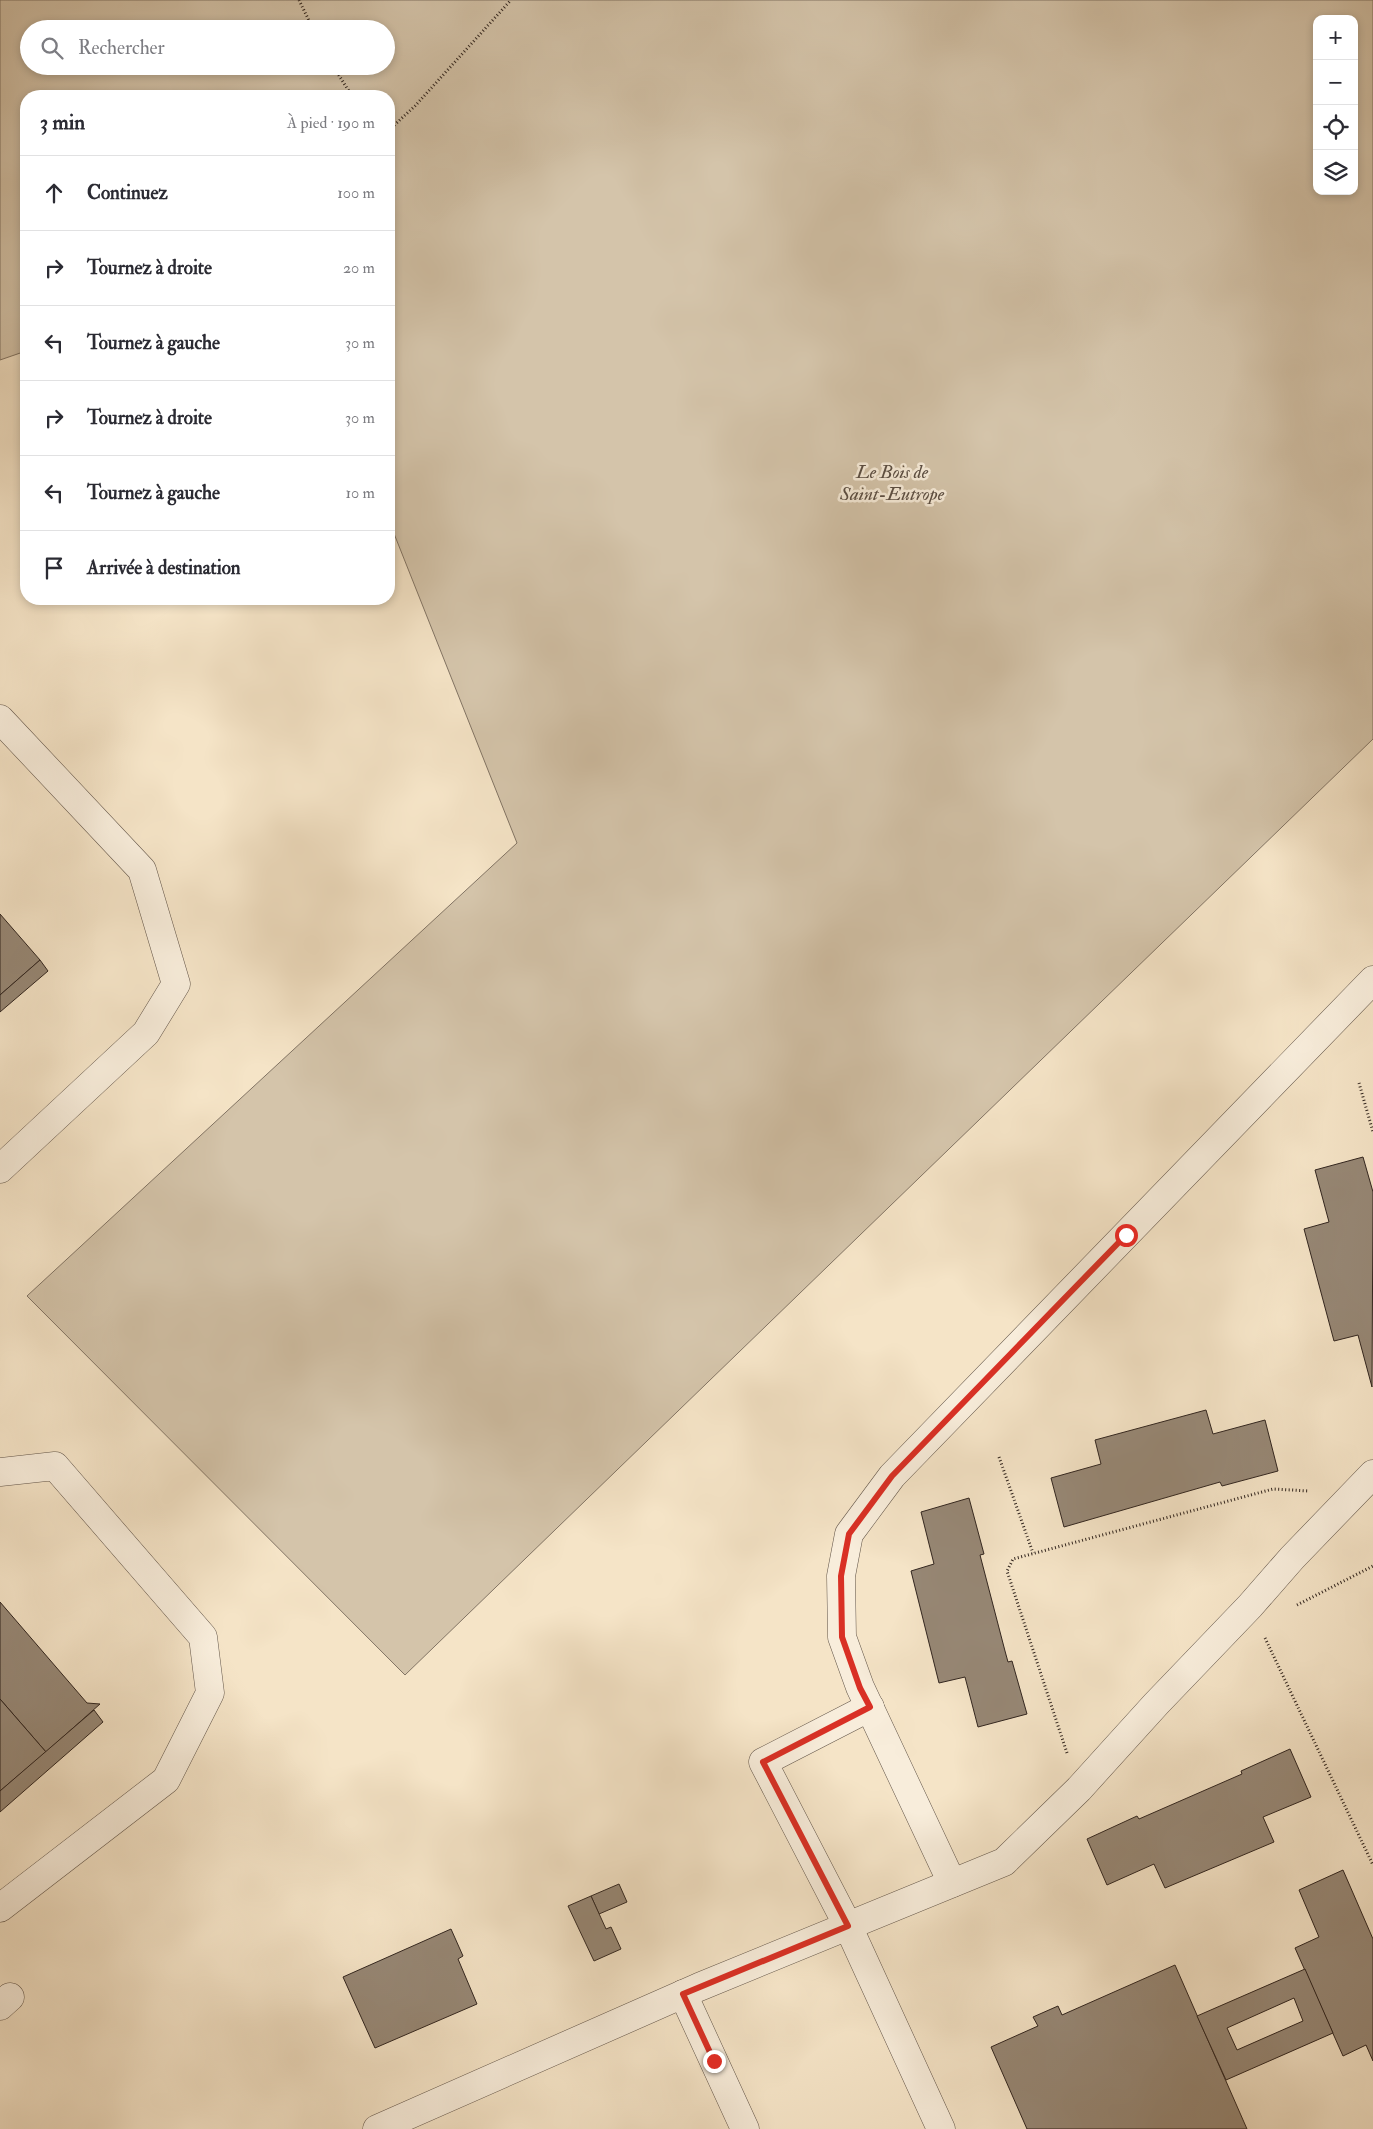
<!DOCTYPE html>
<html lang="fr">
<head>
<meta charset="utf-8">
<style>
	body { margin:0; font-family:"IM FELL Double Pica",serif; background:#f2f2f3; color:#2b2b33 }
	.controls { position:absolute; right:15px; top:15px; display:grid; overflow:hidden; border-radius:10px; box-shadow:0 2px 8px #0003 }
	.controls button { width:45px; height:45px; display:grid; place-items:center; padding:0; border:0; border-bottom:1px solid #e1e1e2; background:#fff; color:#2b2b33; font:25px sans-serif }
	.stop { position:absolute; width:15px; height:15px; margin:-11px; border:4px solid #d93025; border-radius:50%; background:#fff }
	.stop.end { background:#d93025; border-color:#fff; box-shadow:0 1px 5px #0008 }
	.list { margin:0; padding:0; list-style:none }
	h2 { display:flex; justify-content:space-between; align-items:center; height:65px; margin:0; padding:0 20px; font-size:21px }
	h2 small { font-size:16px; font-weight:400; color:#7c7c81 }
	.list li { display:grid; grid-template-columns:32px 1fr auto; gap:15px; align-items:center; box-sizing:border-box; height:75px; padding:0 20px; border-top:1px solid #e1e1e2 }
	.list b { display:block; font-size:19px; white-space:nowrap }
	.list em { font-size:16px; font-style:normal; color:#7c7c81 }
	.icon { flex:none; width:28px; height:28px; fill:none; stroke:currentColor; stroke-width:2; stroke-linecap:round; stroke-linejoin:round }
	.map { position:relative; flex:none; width:1373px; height:2129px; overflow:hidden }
	.search { position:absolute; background:#fff; box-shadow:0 2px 8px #0003; left:20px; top:20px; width:375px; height:55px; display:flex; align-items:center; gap:12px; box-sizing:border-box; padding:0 18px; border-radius:28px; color:#7c7c81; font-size:19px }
	.panel { position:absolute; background:#fff; box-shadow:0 2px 8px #0003; left:20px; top:90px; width:375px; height:515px; border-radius:20px }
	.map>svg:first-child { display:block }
</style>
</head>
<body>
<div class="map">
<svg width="1373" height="2129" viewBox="0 0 1373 2129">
	<rect width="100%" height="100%" fill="#f5e4c7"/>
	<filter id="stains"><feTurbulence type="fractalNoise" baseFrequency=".004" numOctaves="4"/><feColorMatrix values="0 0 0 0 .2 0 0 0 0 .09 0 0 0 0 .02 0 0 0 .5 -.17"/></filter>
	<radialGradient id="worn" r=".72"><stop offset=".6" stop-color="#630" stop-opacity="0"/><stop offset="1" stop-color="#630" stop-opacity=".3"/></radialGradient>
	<path fill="#d4c4aa" stroke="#827464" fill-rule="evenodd" d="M0,0H1373V739L405,1675L27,1296L517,843L389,521V96H26V351L0,360ZM1317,19H1354V191H1317ZM29,29H386V66H29Z"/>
	<g fill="#978876" stroke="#31251f" fill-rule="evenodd">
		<path d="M0,914L40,960L0,995Z"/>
		<path d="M40,960L48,971L0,1012V995Z"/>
		<path d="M1363,1157L1373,1192L1372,1387L1358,1335L1334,1341L1304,1229L1329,1222L1315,1170Z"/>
		<path d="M1206,1410L1213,1434L1265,1420L1278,1471L1222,1486L1220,1482L1064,1527L1051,1478L1101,1464L1095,1440Z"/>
		<path d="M969,1498L984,1554L980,1555L1005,1651L1008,1662L1012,1661L1027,1714L978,1727L965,1677L939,1683L911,1571L934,1564L921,1512Z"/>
		<path d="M0,1602L87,1703L100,1704L46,1752L0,1699Z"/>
		<path d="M0,1699L46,1752L0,1791Z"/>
		<path d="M94,1710L103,1722L0,1812V1791Z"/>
		<path d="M1290,1749L1311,1797L1263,1817L1274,1842L1165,1888L1154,1864L1107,1885L1087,1839L1137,1816L1139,1819L1242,1774L1241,1771Z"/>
		<path d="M1343,1870L1373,1939V2061L1366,2045L1343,2056L1295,1948L1319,1937L1299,1890Z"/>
		<path d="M619,1884L627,1902L599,1914L591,1896Z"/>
		<path d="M591,1896L606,1929L611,1927L621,1949L594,1961L568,1906Z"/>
		<path d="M451,1929L463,1956L458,1959L477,2004L375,2048L343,1977Z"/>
		<path d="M1175,1965L1247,2129H1027L991,2047L1038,2026L1033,2017L1058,2006L1062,2015Z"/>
		<path d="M1305,1969L1333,2033L1226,2080L1197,2016ZM1294,1998L1303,2021L1237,2050L1227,2028Z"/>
	</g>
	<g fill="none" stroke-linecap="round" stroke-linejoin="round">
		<g stroke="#625549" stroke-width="29">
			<g id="minor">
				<path d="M0,719L142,870L176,984L146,1033L0,1169"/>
				<path d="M0,1472L55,1466L203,1637L210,1693L166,1780L0,1908"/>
				<path d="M870,1707L763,1762L848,1926L941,2129"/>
				<path d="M952,1883L860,1687L842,1637L841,1576L849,1534L892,1476L1373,980"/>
				<path d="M683,1994L745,2129"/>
				<path d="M0,2006L10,1997"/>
				<path d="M377,2129L699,1987L1004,1862L1079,1789L1156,1704L1250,1606L1292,1558L1373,1474"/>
			</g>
		</g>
		<g stroke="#31251f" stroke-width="3" stroke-dasharray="1 2.5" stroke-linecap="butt">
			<path d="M299,0L313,29"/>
			<path d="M333,66L352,96"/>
			<path d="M389,130L415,106L511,0"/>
			<path d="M1359,1083L1373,1132"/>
			<path d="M999,1457L1033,1553"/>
			<path d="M1297,1605L1373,1566"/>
			<path d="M1265,1638L1373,1865"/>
			<path d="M1067,1753L1007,1571L1013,1559L1273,1489L1309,1491"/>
		</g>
		<use href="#minor" stroke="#f8eddb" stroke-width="28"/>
	</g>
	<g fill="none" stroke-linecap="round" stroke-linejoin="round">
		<path stroke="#d93025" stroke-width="6" d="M714,2061L683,1994L848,1926L763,1762L870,1707L860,1688L842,1637L841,1576L849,1534L892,1476L1126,1235"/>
	</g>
	<g text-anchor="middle" stroke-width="5" stroke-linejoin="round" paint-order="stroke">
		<g font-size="19" font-style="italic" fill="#5a4d42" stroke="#f8eddb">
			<text x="892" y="478">Le Bois de<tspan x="892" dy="22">Saint-Eutrope</tspan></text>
		</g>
	</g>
	<rect width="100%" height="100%" filter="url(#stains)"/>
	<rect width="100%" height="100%" fill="url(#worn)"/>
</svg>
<div class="controls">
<button>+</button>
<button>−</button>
<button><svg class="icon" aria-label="locate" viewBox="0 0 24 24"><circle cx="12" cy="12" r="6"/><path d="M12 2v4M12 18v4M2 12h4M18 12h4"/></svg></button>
<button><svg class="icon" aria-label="layers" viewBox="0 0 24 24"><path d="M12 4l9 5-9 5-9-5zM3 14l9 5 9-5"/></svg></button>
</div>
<div class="stop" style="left:1126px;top:1235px"></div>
<div class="stop end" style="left:714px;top:2061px"></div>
<div class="search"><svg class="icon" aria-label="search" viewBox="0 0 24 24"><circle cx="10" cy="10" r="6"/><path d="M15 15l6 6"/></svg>Rechercher</div>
<section class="panel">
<h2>3 min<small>À pied · 190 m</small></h2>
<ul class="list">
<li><svg class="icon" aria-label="ahead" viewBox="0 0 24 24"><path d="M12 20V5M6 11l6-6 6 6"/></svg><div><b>Continuez</b></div><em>100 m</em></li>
<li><svg class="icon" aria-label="right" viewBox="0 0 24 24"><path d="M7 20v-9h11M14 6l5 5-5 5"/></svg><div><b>Tournez à droite</b></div><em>20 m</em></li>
<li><svg class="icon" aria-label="left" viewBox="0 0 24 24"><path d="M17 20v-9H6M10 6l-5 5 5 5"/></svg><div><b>Tournez à gauche</b></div><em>30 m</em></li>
<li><svg class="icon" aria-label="right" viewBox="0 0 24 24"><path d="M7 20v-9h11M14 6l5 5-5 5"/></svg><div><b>Tournez à droite</b></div><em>30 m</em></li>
<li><svg class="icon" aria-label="left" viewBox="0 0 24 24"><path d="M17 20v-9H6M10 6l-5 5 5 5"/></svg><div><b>Tournez à gauche</b></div><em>10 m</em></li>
<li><svg class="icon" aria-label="arrive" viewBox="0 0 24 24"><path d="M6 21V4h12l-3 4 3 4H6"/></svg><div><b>Arrivée à destination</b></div></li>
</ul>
</section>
</div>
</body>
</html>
